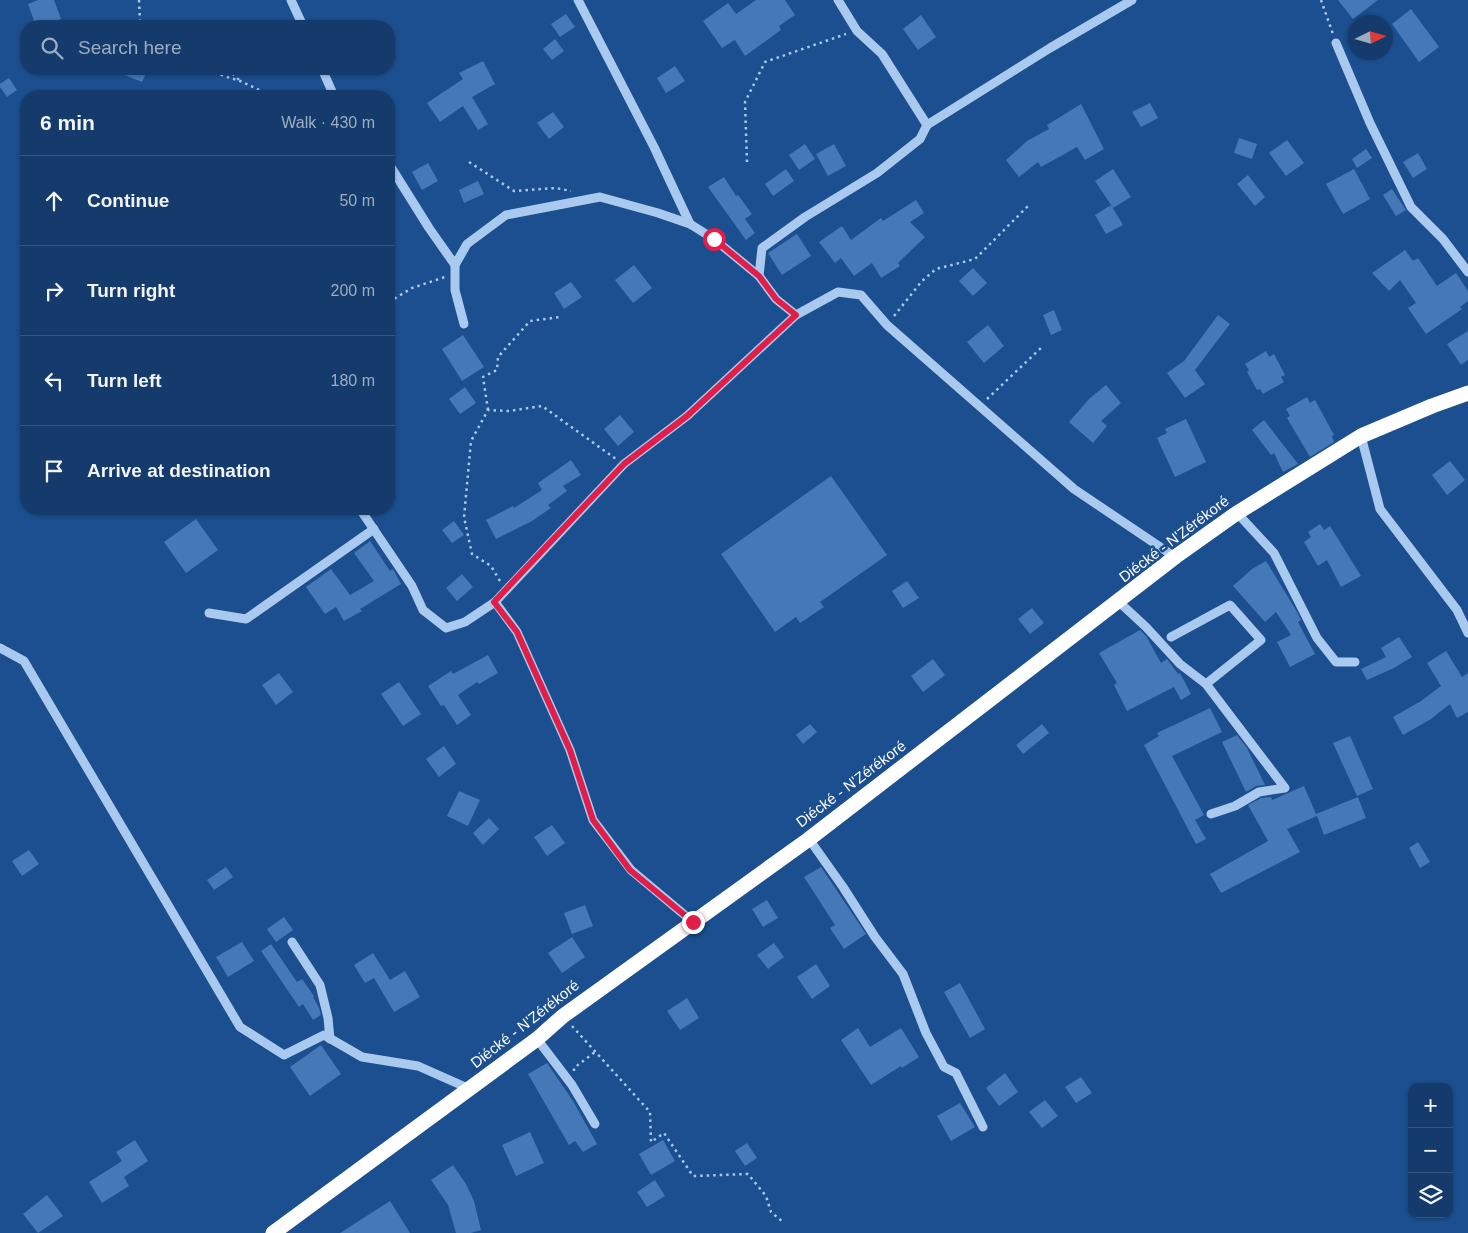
<!DOCTYPE html>
<html lang="en">
<head>
<meta charset="utf-8">
<style>
	body { margin:0; font-family:Helvetica,sans-serif; background:#214673; color:#f1f3f6 }
	.controls { position:absolute; right:15px; bottom:15px; display:grid; overflow:hidden; border-radius:10px; box-shadow:0 1px 4px #0004 }
	.controls button { width:45px; height:45px; display:grid; place-items:center; padding:0; border:0; border-bottom:1px solid #33557e; background:#143b6b; color:#f1f3f6; font:25px sans-serif }
	.compass { position:absolute; left:1348px; top:15px; width:45px; height:45px; border-radius:50%; background:#143b6b; box-shadow:0 1px 4px #0004; rotate:85deg }
	.stop { position:absolute; width:15px; height:15px; margin:-11px; border:4px solid #e11d48; border-radius:50%; background:#fff }
	.stop.end { background:#e11d48; border-color:#fff; box-shadow:0 1px 5px #0008 }
	.list { margin:0; padding:0; list-style:none }
	h2 { display:flex; justify-content:space-between; align-items:center; height:65px; margin:0; padding:0 20px; font-size:21px }
	h2 small { font-size:16px; font-weight:400; color:#9dadc1 }
	.list li { display:grid; grid-template-columns:32px 1fr auto; gap:15px; align-items:center; box-sizing:border-box; height:90px; padding:0 20px; border-top:1px solid #33557e }
	.list b { display:block; font-size:19px; white-space:nowrap }
	.list em { font-size:16px; font-style:normal; color:#9dadc1 }
	.icon { flex:none; width:28px; height:28px; fill:none; stroke:currentColor; stroke-width:2; stroke-linecap:round; stroke-linejoin:round }
	.map { position:relative; flex:none; width:1468px; height:1233px; overflow:hidden }
	.search { position:absolute; background:#143b6b; box-shadow:0 1px 4px #0004; left:20px; top:20px; width:375px; height:55px; display:flex; align-items:center; gap:12px; box-sizing:border-box; padding:0 18px; border-radius:20px; color:#9dadc1; font-size:19px }
	.panel { position:absolute; background:#143b6b; box-shadow:0 1px 4px #0004; left:20px; top:90px; width:375px; height:425px; border-radius:20px }
	.map>svg:first-child { display:block }
</style>
</head>
<body>
<div class="map">
<svg width="1468" height="1233" viewBox="0 0 1468 1233">
	<rect width="100%" height="100%" fill="#1b4f8f"/>
	<g fill="#4478b7">
		<path d="M38,0H54L61,19L42,26H36L28,4Z"/>
		<path d="M756,0H785L795,15L779,26L781,30L745,56L735,40L722,48L703,21L728,3L736,14Z"/>
		<path d="M1338,0H1378L1353,19Z"/>
		<path d="M1411,9L1439,47L1419,62L1392,24Z"/>
		<path d="M566,14L575,27L560,37L551,24Z"/>
		<path d="M921,15L936,37L918,50L903,29Z"/>
		<path d="M555,39L564,51L552,60L543,49Z"/>
		<path d="M483,61L495,84L472,97L488,124L478,130L463,106L440,122L427,103L463,79L459,73Z"/>
		<path d="M675,66L685,81L666,93L657,78Z"/>
		<path d="M110,69H148L142,82Z"/>
		<path d="M9,78L17,90L7,97L0,87V84Z"/>
		<path d="M1150,103L1158,118L1141,127L1132,112Z"/>
		<path d="M1081,104L1104,149L1085,160L1077,147L1041,167L1038,162L1019,177L1006,160L1027,141L1049,129L1047,125Z"/>
		<path d="M553,112L564,127L549,139L537,123Z"/>
		<path d="M1239,138L1257,144L1252,159L1234,153Z"/>
		<path d="M1287,140L1304,163L1286,176L1269,153Z"/>
		<path d="M805,144L815,159L799,170L789,155Z"/>
		<path d="M834,144L846,166L828,176L816,154Z"/>
		<path d="M1366,149L1372,158L1357,168L1352,159Z"/>
		<path d="M1418,153L1427,169L1413,178L1403,162Z"/>
		<path d="M428,163L438,181L422,190L412,172Z"/>
		<path d="M786,169L794,181L773,196L765,184Z"/>
		<path d="M1113,169L1131,197L1113,208L1095,181Z"/>
		<path d="M1354,169L1370,199L1343,214L1326,184Z"/>
		<path d="M1248,175L1265,197L1255,206L1237,184Z"/>
		<path d="M724,177L736,196L738,195L752,214L745,219L755,233L746,240L708,187Z"/>
		<path d="M478,181L484,194L464,203L459,190Z"/>
		<path d="M1392,189L1406,210L1396,216L1383,195Z"/>
		<path d="M916,200L924,213L910,222L925,237L898,263L900,266L881,278L872,263L854,276L841,258L835,263L819,242L842,226L851,240L881,218L883,221Z"/>
		<path d="M1111,205L1123,225L1106,234L1095,215Z"/>
		<path d="M797,234L811,256L782,275L768,253Z"/>
		<path d="M1405,250L1413,261L1418,258L1437,286L1456,273L1468,291V301L1460,307L1462,309L1426,334L1408,308L1416,303L1400,280L1389,291L1372,273Z"/>
		<path d="M634,265L652,288L633,303L615,280Z"/>
		<path d="M973,268L987,283L973,296L959,281Z"/>
		<path d="M571,282L582,297L564,309L554,293Z"/>
		<path d="M1054,310L1062,330L1051,335L1043,315Z"/>
		<path d="M1218,315L1230,324L1195,370L1205,384L1185,398L1167,373L1184,361Z"/>
		<path d="M988,325L1004,346L984,363L967,342Z"/>
		<path d="M1468,331V360L1461,365L1447,344Z"/>
		<path d="M463,335L484,367L462,381L442,349Z"/>
		<path d="M1266,351L1269,357L1274,354L1285,375L1281,377L1284,382L1263,394L1260,389L1257,390L1247,372L1249,370L1245,364Z"/>
		<path d="M1106,385L1121,403L1101,421L1107,426L1093,443L1069,422L1089,399Z"/>
		<path d="M465,387L476,403L460,414L449,399Z"/>
		<path d="M1307,397L1310,403L1315,400L1334,435L1332,436L1334,442L1310,457L1287,418L1290,416L1286,409Z"/>
		<path d="M620,415L634,432L618,446L604,429Z"/>
		<path d="M1186,419L1206,462L1175,477L1157,438L1167,433L1165,429Z"/>
		<path d="M1264,420L1298,464L1283,472L1274,453L1271,455L1252,430Z"/>
		<path d="M571,460L581,475L563,486L567,491L548,505L551,508L532,521L496,539L486,520L513,506L514,508L542,490L538,483Z"/>
		<path d="M1450,461L1465,480L1447,495L1432,475Z"/>
		<path d="M831,476L887,555L820,602L824,607L800,623L796,617L775,632L721,554Z"/>
		<path d="M196,519L218,550L186,573L164,542Z"/>
		<path d="M454,521L464,535L452,543L442,530Z"/>
		<path d="M1320,524L1324,530L1330,526L1361,576L1341,587L1327,560L1318,566L1304,542L1311,537L1308,532Z"/>
		<path d="M370,541L390,571L393,569L401,584L360,609L362,611L344,621L336,607L325,614L306,587L331,569L350,595L374,581L354,553Z"/>
		<path d="M1266,561L1296,610L1301,620L1298,622L1315,654L1290,667L1277,642L1291,635L1276,612L1265,622L1233,586L1252,569Z"/>
		<path d="M462,574L473,587L457,601L446,588Z"/>
		<path d="M907,581L919,598L903,608L892,591Z"/>
		<path d="M1032,608L1044,623L1030,634L1018,619Z"/>
		<path d="M1140,630L1146,636L1161,663L1167,659L1178,674L1180,673L1191,694L1181,700L1174,687L1127,711L1114,685L1117,683L1099,653Z"/>
		<path d="M1399,637L1412,657L1394,668L1367,680L1361,669L1386,657L1381,648Z"/>
		<path d="M1446,651L1462,677L1468,673V712L1457,718L1450,704L1431,719L1403,735L1393,717L1421,701L1441,686L1427,663Z"/>
		<path d="M488,655L498,673L479,684L477,682L458,695L471,715L457,725L444,705L441,706L428,686L451,671L453,674Z"/>
		<path d="M933,659L945,675L923,692L911,676Z"/>
		<path d="M279,673L293,692L276,705L262,685Z"/>
		<path d="M399,682L421,714L403,726L381,694Z"/>
		<path d="M1210,708L1222,732L1172,756L1204,815L1195,820L1206,839L1196,844L1144,745L1159,736L1157,733Z"/>
		<path d="M810,724L817,732L803,744L796,735Z"/>
		<path d="M1042,724L1049,733L1023,754L1016,745Z"/>
		<path d="M1237,735L1247,748L1265,785L1256,786L1246,792L1222,742Z"/>
		<path d="M1350,736L1373,789L1357,796L1333,743Z"/>
		<path d="M444,746L456,764L439,777L426,759Z"/>
		<path d="M1304,786L1316,814L1358,797L1366,818L1324,835L1317,816L1287,829L1300,852L1221,893L1210,874L1268,841L1248,805L1261,798L1271,797L1272,800Z"/>
		<path d="M459,791L480,800L468,826L447,816Z"/>
		<path d="M489,818L499,829L483,845L473,833Z"/>
		<path d="M552,825L565,843L547,856L534,837Z"/>
		<path d="M1418,842L1430,862L1420,868L1409,848Z"/>
		<path d="M29,850L39,864L22,876L12,861Z"/>
		<path d="M226,867L233,877L214,890L207,880Z"/>
		<path d="M821,867L866,934L844,949L830,928L835,925L804,877Z"/>
		<path d="M767,900L778,918L763,927L752,909Z"/>
		<path d="M585,905L593,926L572,934L564,913Z"/>
		<path d="M284,917L293,930L276,942L267,929Z"/>
		<path d="M572,937L585,957L562,973L548,953Z"/>
		<path d="M242,942L254,961L228,977L216,957Z"/>
		<path d="M774,943L784,957L768,969L757,955Z"/>
		<path d="M271,944L297,982L302,979L314,996L313,997L319,1008L321,1015L313,1020L303,1004L299,1007L261,951Z"/>
		<path d="M373,953L390,980L405,971L420,997L394,1012L374,978L365,983L354,965Z"/>
		<path d="M816,964L830,986L812,999L797,977Z"/>
		<path d="M960,983L985,1029L970,1038L944,992Z"/>
		<path d="M687,998L699,1018L680,1030L667,1011Z"/>
		<path d="M858,1028L870,1047L901,1028L919,1057L902,1068L901,1066L871,1085L841,1040Z"/>
		<path d="M321,1045L341,1074L310,1096L290,1067Z"/>
		<path d="M547,1063L573,1101L597,1144L583,1152L575,1141L569,1145L528,1074Z"/>
		<path d="M1005,1073L1018,1092L999,1106L986,1088Z"/>
		<path d="M1081,1077L1092,1093L1076,1103L1065,1087Z"/>
		<path d="M1045,1100L1058,1116L1042,1128L1029,1112Z"/>
		<path d="M960,1103L975,1127L951,1141L937,1116Z"/>
		<path d="M530,1132L544,1163L516,1176L502,1145Z"/>
		<path d="M135,1140L148,1161L124,1177L129,1186L102,1203L89,1182L122,1161L116,1152Z"/>
		<path d="M663,1140L675,1161L651,1175L639,1154Z"/>
		<path d="M747,1143L757,1158L745,1166L735,1151Z"/>
		<path d="M453,1165L466,1184L474,1201L481,1230L471,1233H456L448,1205L431,1180Z"/>
		<path d="M655,1180L665,1196L647,1207L637,1192Z"/>
		<path d="M47,1195L63,1216L38,1233L23,1214Z"/>
		<path d="M390,1201L410,1233H340Z"/>
	</g>
	<g fill="none" stroke-linecap="round" stroke-linejoin="round">
		<g stroke="#a9c9ee" stroke-width="2.5" stroke-dasharray="2.5 4" stroke-linecap="butt">
			<path d="M139,0L140,22L146,26"/>
			<path d="M1321,0L1333,34"/>
			<path d="M202,69L240,81L272,96"/>
			<path d="M228,69L239,80"/>
			<path d="M469,162L514,191L556,188L571,191"/>
			<path d="M747,162L745,102L765,62L846,34"/>
			<path d="M389,302L412,288L445,277"/>
			<path d="M894,316L922,281L936,269L975,259L1030,204"/>
			<path d="M987,399L1042,347"/>
			<path d="M488,410L483,377L497,370L498,357L530,321L560,317"/>
			<path d="M500,581L491,566L472,554L464,517L471,441L488,410L509,411L542,406L616,459"/>
			<path d="M572,1026L650,1112L651,1142L664,1133L693,1176L748,1174L766,1196L771,1212L783,1222"/>
			<path d="M574,1071V1068L595,1052"/>
		</g>
		<g stroke="#a9c9ee" stroke-width="9">
			<path d="M291,0L303,26"/>
			<path d="M578,0L654,147L690,224"/>
			<path d="M838,0L857,31L882,54L927,125L920,139L877,173L805,217L762,248L759,276L776,299L796,315L838,292L861,295L887,325L1074,489L1175,557"/>
			<path d="M1336,43L1370,123L1411,207L1443,239L1468,272"/>
			<path d="M322,69L334,96"/>
			<path d="M927,125L1050,48L1132,0"/>
			<path d="M389,164L429,228L455,265L467,244L506,215L600,197L658,213L690,224L714,239L759,276"/>
			<path d="M455,265V290L464,324"/>
			<path d="M1361,436L1380,509L1457,610L1468,633"/>
			<path d="M360,509L412,586L423,610L446,628L465,622L495,602"/>
			<path d="M1237,513L1274,553L1317,638L1336,662H1355"/>
			<path d="M1119,602L1146,627L1180,664L1206,684L1285,788L1259,792L1235,806L1211,814"/>
			<path d="M209,613L246,619L374,529"/>
			<path d="M1171,637L1230,605L1261,640L1206,684"/>
			<path d="M0,648L24,661L240,1027L284,1055L324,1035L362,1057L418,1066L470,1089"/>
			<path d="M809,839L843,887L875,937L903,974L926,1033L944,1067L956,1073L983,1127"/>
			<path d="M693,922L631,870L593,820L570,750L517,632L495,602L624,464L687,416L796,315"/>
			<path d="M292,942L320,985L328,1018L330,1039"/>
			<path d="M537,1039L572,1085L595,1124"/>
		</g>
		<path stroke="#fff" stroke-width="15" d="M273,1233L537,1039L563,1016L809,839L1175,557L1237,513L1361,436L1432,406L1468,393"/>
	</g>
	<g fill="none" stroke-linecap="round" stroke-linejoin="round">
		<path stroke="#e11d48" stroke-width="6" d="M693,922L630,870L593,820L570,750L517,632L494,602L624,464L687,416L796,315L776,299L759,276L714,239"/>
	</g>
	<g text-anchor="middle" stroke-width="5" stroke-linejoin="round" paint-order="stroke">
		<g font-size="15" fill="#fff" stroke="#1b4f8f">
			<text transform="translate(1174 539) rotate(-37)" y="5">Diécké - N'Zérékoré</text>
			<text transform="translate(851 784) rotate(-37)" y="5">Diécké - N'Zérékoré</text>
			<text transform="translate(525 1024) rotate(-38)" y="5">Diécké - N'Zérékoré</text>
		</g>
	</g>
</svg>
<div class="controls">
<button>+</button>
<button>−</button>
<button><svg class="icon" aria-label="layers" viewBox="0 0 24 24"><path d="M12 4l9 5-9 5-9-5zM3 14l9 5 9-5"/></svg></button>
</div>
<svg class="compass" viewBox="-18 -18 36 36"><path d="M0-13l5 13h-10z" fill="#e53935"/><path d="M0 13l5-13h-10z" fill="#9dadc1"/></svg>
<div class="stop" style="left:714px;top:239px"></div>
<div class="stop end" style="left:693px;top:922px"></div>
<div class="search"><svg class="icon" aria-label="search" viewBox="0 0 24 24"><circle cx="10" cy="10" r="6"/><path d="M15 15l6 6"/></svg>Search here</div>
<section class="panel">
<h2>6 min<small>Walk · 430 m</small></h2>
<ul class="list">
<li><svg class="icon" aria-label="ahead" viewBox="0 0 24 24"><path d="M12 20V5M6 11l6-6 6 6"/></svg><div><b>Continue</b></div><em>50 m</em></li>
<li><svg class="icon" aria-label="right" viewBox="0 0 24 24"><path d="M7 20v-9h11M14 6l5 5-5 5"/></svg><div><b>Turn right</b></div><em>200 m</em></li>
<li><svg class="icon" aria-label="left" viewBox="0 0 24 24"><path d="M17 20v-9H6M10 6l-5 5 5 5"/></svg><div><b>Turn left</b></div><em>180 m</em></li>
<li><svg class="icon" aria-label="arrive" viewBox="0 0 24 24"><path d="M6 21V4h12l-3 4 3 4H6"/></svg><div><b>Arrive at destination</b></div></li>
</ul>
</section>
</div>
</body>
</html>
